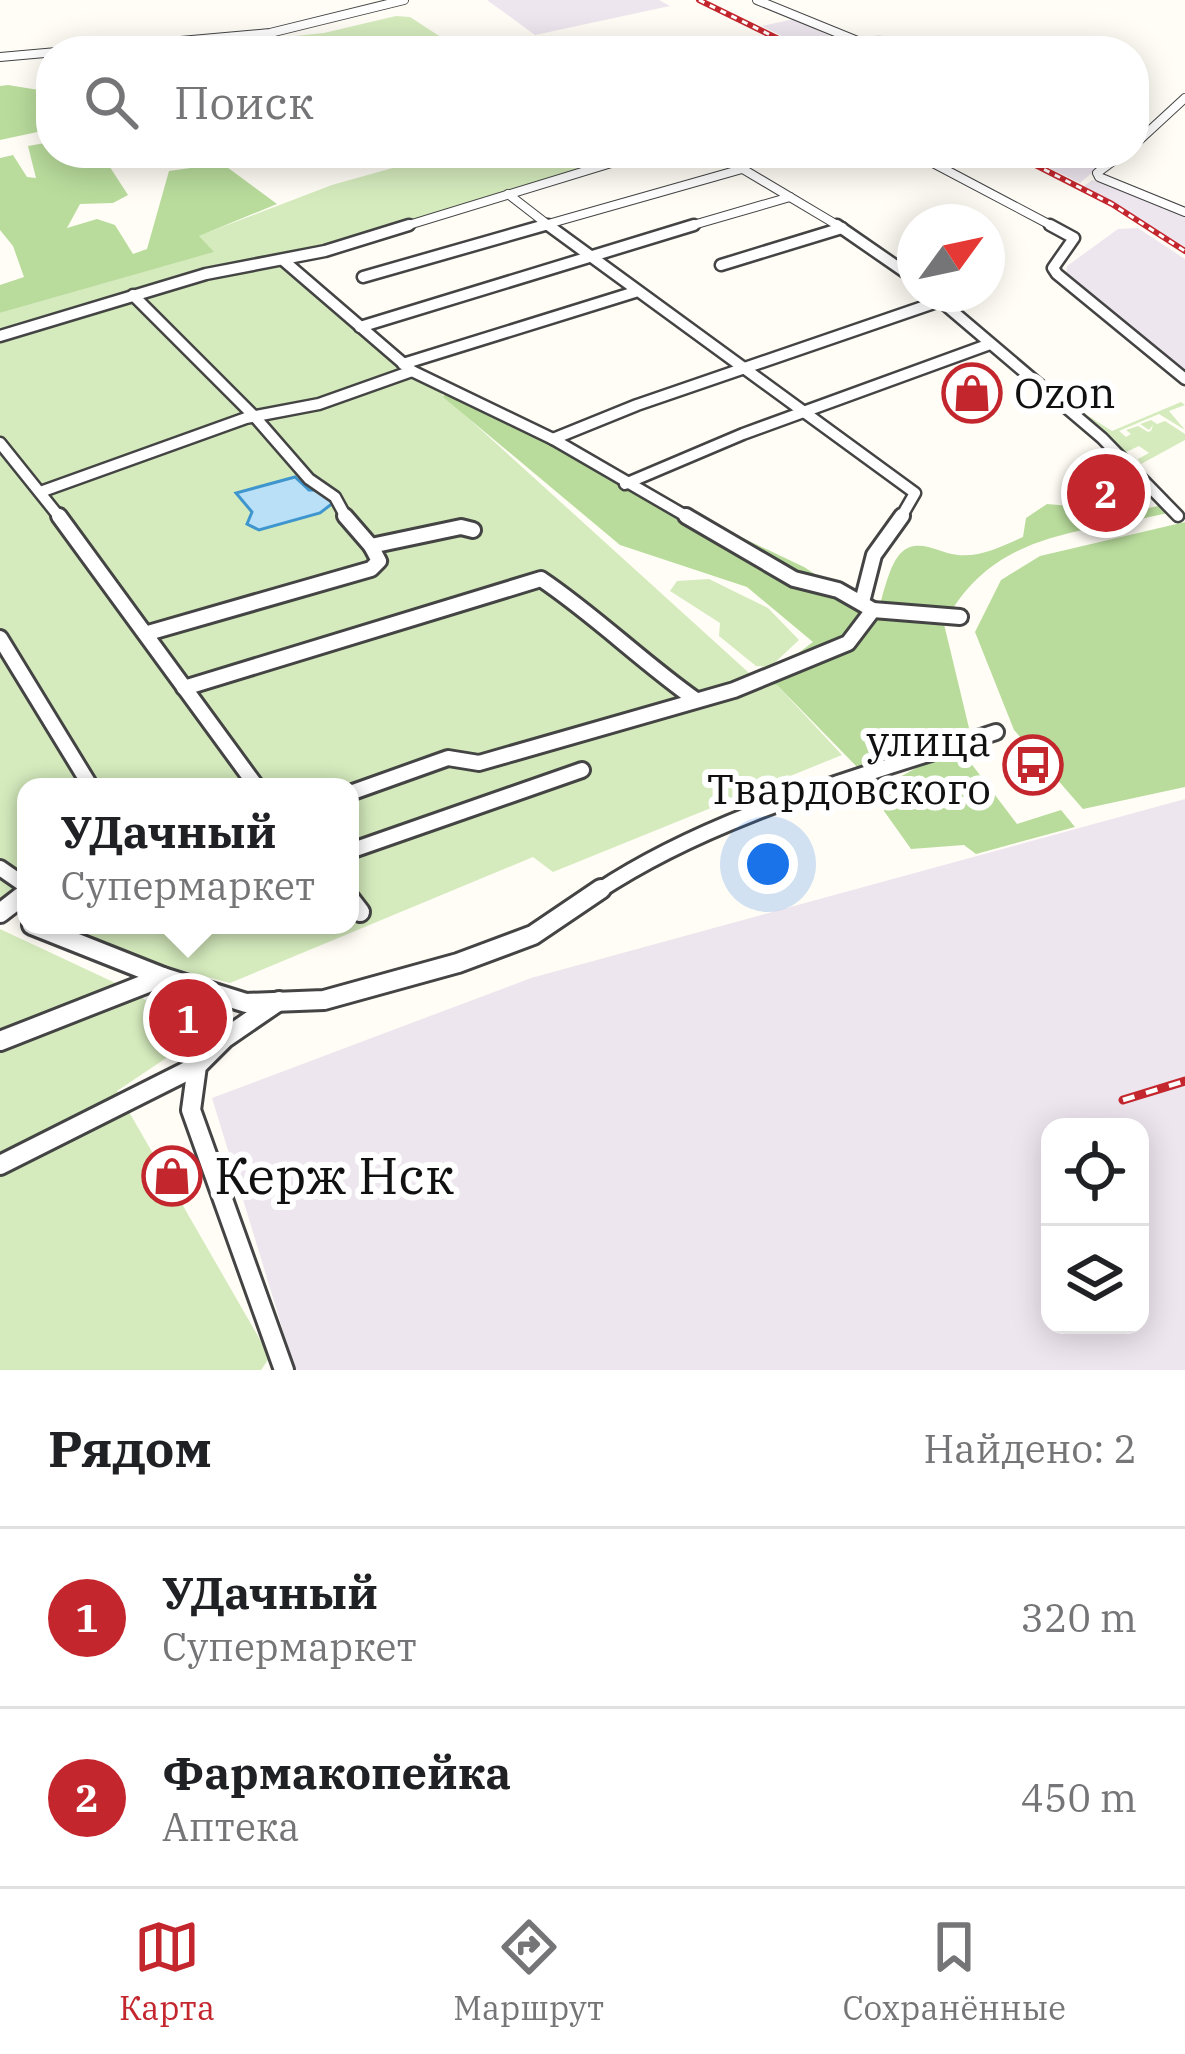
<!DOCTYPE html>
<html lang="ru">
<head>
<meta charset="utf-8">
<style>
	body { margin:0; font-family:"IBM Plex Serif",serif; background:#f6f6f6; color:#202124 }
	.controls { position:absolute; right:36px; bottom:36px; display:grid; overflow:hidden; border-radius:24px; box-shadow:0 6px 30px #0003 }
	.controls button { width:108px; height:108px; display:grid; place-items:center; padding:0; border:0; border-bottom:3px solid #e0e0e0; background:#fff; color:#202124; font:60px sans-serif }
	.compass { position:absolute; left:897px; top:204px; width:108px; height:108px; border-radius:50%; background:#fff; box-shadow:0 6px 30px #0003; rotate:57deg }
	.you { position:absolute; left:768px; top:864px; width:42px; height:42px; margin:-30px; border:9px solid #fff; border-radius:50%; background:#1a73e8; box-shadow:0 0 0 18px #1a73e833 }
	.badge { display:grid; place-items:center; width:78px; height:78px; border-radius:50%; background:#c4262e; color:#fff; font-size:39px; font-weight:700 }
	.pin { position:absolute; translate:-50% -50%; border:6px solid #fff; box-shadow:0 3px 12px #0006 }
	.popup { position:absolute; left:17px; top:778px; width:342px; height:156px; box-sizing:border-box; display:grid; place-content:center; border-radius:24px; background:#fff; filter:drop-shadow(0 3px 9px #0005); font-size:39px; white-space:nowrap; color:#757577 }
	.popup b { font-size:45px; color:#202124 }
	.popup::after { content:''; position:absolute; left:50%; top:100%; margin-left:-24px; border:24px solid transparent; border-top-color:#fff }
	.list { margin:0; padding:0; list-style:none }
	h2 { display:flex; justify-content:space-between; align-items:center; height:156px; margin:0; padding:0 48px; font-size:51px }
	h2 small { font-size:39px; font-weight:400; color:#757577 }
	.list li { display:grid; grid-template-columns:78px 1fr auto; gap:36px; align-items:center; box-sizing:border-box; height:180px; padding:0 48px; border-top:3px solid #e0e0e0 }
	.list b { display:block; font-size:45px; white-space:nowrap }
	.list p { margin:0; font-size:39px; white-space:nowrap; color:#757577 }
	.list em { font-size:39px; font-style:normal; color:#757577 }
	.icon { flex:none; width:66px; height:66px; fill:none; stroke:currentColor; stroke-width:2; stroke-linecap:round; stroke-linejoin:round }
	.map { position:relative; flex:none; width:1185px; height:1370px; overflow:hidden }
	.search { position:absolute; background:#fff; box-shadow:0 6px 30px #0003; left:36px; right:36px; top:36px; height:132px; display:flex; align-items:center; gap:30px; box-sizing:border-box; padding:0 42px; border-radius:48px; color:#757577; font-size:45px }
	.sheet { height:516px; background:#fff }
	nav { display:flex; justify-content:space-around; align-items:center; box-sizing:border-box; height:168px; border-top:3px solid #e0e0e0; background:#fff; font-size:33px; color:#757577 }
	nav a { display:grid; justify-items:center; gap:6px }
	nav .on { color:#c4262e }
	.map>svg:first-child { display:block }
</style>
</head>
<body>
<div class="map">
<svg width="1185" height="1370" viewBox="0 0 1185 1370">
	<rect width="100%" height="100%" fill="#fffdf5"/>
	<g fill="#eee6ef" fill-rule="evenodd">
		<path d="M487,0H659L670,6L535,35Z"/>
		<path d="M794,19L845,43L879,35L887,37L872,46L879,51H812L762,26Z"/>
		<path d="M1019,153H1115L1080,183Z"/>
		<path d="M1092,180L1185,213V247L1083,187Z"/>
		<path d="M1138,228L1185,259V373L1066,275L1067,266L1118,229Z"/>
		<path d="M1185,799V1370H295L212,1098L531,978ZM1050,1127H1140V1325H1050Z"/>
	</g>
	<g fill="#d5ebbd">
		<path d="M396,16L410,17L450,43L443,47L450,51H264L237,42L324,33Z"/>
		<path d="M446,153H637L294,260L759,682L777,685L842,755L553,872L533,857L230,983L144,960L62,925H350V787H26V910L0,899V313L213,252L198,236L332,185Z"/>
		<path d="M1181,402L1185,405L1169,411L1185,430L1159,414L1119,431L1126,437L1131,434L1126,430L1138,426L1148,432L1151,431L1153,425L1149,430L1140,424L1151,420L1157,424L1165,421L1185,434V440L1141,464L1138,459L1149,453L1139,446L1126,452L1081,413L1071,409L1076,408L1112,431Z"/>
		<path d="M709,579L768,608L799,640L770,667L756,666L719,636L720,623L670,591L677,581Z"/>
		<path d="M0,929L124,987L202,1034L117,1091L270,1357L261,1370H0Z"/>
	</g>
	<g fill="#b9dc9c">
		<path d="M8,85L51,92V102L37,111V119L51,116V137L42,131L0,140V86Z"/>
		<path d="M51,142V153H82L60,159L86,166L106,161L128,195L113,203L80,204L67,228L97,219L115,225L133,254L147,249L169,171L198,167L185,153H208L277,204L199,236L214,252L0,313V285L24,277L13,246L0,230V158L13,155L27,177L36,178L28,146Z"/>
		<path d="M446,393L568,443L627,483L804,567L877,614C883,597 889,563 902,552C919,537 940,554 958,555C982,557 1002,546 1023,537L1026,518L1047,504L1092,508L1113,516L1158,506L1168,513C1076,534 992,532 944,624L969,728L951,737L1017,824L1061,810L1075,827L976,854L964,845L911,849L884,811L885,785L931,760L860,770L777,685L759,683L813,642L747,587L620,545L443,397Z"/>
		<path d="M1185,522V787L1083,809L1014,730L975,632L1001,580L1040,556Z"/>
	</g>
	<path fill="#b9e0f7" stroke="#3f96cf" stroke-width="3" d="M295,477L309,490H322L333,503L320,513L259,530L247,524L252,512L236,493Z"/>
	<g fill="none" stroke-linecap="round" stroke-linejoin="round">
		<g stroke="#444" stroke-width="10">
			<g id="minor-far3">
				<path d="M757,0L882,51"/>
				<path d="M0,57L270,33L404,0"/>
				<path d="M1134,145L1185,98"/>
				<path d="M716,153L842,228"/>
				<path d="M914,153L1056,228"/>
				<path d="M1124,153L1097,173L1099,177L1185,212"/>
				<path d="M508,194L552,228"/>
				<path d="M399,228L644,153"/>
				<path d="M534,228L742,169"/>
				<path d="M683,228L790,197"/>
			</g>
		</g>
		<g stroke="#444" stroke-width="15">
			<g id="minor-far2">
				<path d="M548,225L915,493L900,519"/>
				<path d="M837,225L915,279"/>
				<path d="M1050,225L1074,238L1053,268L1057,274L1185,379"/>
				<path d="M283,260L412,371L553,439L691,519"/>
				<path d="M721,265L842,228"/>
				<path d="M363,277L545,225"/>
				<path d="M133,295L255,417L309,479L335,497L347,519"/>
				<path d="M936,297L1102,438L1178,516"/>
				<path d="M360,327L694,225"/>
				<path d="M0,336L206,274L325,251L409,225"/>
				<path d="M403,364L635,292"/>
				<path d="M553,439L637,405L940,301"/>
				<path d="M0,443L61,519"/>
				<path d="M625,484L743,434L990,344"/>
				<path d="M43,491L246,418L319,404L412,371"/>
			</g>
		</g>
		<g stroke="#444" stroke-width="20">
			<g id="minor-far1">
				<path d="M59,516L257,787"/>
				<path d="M345,516L371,546"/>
				<path d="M686,516L794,579L838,590L873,610L960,617"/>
				<path d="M862,602L874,555L902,516"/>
				<path d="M148,633L371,569L379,561L371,546L461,527L473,530"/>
				<path d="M0,638L91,787"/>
				<path d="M184,688L541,579C596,616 642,662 696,700"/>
				<path d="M350,793L448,758L479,763L734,690L848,643L873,610"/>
				<path d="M350,851L582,770"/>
				<path d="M0,868L26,886"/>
				<path d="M597,892C716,813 861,777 996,732"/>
			</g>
		</g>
		<g stroke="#444" stroke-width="24">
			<g id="minor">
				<path d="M350,899L360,912"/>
				<path d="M0,913L26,893"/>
				<path d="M32,925L163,977L246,1003L324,1000L458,963L533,935L601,889"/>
				<path d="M279,1001L225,1038L197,1066L191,1110L284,1370"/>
				<path d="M0,1041L163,977"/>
				<path d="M0,1165L197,1066"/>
			</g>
		</g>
		<use href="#minor-far3" stroke="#fff" stroke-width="8"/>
		<use href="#minor-far2" stroke="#fff" stroke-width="10"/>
		<use href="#minor-far1" stroke="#fff" stroke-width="14"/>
		<use href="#minor" stroke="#fff" stroke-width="18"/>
		<g stroke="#c4262e" stroke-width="6">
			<g id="rail-far1">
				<path d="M699,0L803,51"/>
				<path d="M1012,153L1112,204L1185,251"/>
			</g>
		</g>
		<g stroke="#c4262e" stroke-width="9">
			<path id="rail" d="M1123,1100L1185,1081"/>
		</g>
		<use href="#rail-far1" stroke="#fff" stroke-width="3" stroke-dasharray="6" stroke-linecap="butt"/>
		<use href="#rail" stroke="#fff" stroke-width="4.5" stroke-dasharray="12" stroke-linecap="butt"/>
	</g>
	<defs>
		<g id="shop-ring" transform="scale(3)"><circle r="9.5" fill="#fff" stroke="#c4262e" stroke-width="1.5"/><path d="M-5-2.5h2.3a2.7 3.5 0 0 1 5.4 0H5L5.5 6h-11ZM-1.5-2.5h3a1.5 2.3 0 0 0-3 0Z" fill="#c4262e"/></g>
		<g id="bus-ring" transform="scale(3)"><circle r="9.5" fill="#fff" stroke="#c4262e" stroke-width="1.5"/><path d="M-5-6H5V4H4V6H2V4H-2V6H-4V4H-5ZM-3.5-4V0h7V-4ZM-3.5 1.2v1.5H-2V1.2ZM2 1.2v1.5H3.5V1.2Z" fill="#c4262e"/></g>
	</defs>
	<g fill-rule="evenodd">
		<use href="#shop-ring" x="972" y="393"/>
		<use href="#bus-ring" x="1033" y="765"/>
		<use href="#shop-ring" x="172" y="1176"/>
	</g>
	<g text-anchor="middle" stroke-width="12" stroke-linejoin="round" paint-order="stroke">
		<g font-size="42" fill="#111" stroke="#fff" text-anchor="start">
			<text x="1014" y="408">Ozon</text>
			<text x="991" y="756" text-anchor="end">улица<tspan x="991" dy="48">Твардовского</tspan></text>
		</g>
		<g font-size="51" fill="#111" stroke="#fff" text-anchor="start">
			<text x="214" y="1194">Керж Нск</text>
		</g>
	</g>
</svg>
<div class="controls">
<button><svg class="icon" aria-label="locate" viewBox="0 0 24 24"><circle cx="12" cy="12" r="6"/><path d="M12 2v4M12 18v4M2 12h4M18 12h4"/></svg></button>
<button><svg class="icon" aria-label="layers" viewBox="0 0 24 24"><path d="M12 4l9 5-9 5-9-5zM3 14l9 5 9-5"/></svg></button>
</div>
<svg class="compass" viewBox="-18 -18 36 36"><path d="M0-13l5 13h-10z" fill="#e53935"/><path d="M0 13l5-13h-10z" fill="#757577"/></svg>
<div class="you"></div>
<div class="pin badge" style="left:188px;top:1018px">1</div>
<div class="popup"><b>УДачный</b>Супермаркет</div>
<div class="pin badge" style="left:1106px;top:493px">2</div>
<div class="search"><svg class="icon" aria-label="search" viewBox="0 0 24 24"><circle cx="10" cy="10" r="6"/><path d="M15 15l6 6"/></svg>Поиск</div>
</div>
<section class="sheet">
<h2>Рядом<small>Найдено: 2</small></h2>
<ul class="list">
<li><span class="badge">1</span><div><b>УДачный</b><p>Супермаркет</p></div><em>320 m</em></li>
<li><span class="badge">2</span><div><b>Фармакопейка</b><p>Аптека</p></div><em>450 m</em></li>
</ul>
</section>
<nav>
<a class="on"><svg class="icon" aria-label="map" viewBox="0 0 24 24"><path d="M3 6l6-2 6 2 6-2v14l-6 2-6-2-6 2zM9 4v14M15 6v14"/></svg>Карта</a>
<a><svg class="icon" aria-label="directions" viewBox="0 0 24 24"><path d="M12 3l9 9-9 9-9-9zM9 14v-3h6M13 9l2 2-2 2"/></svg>Маршрут</a>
<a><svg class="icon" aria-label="saved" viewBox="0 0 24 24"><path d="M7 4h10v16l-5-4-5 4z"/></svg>Сохранённые</a>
</nav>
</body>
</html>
